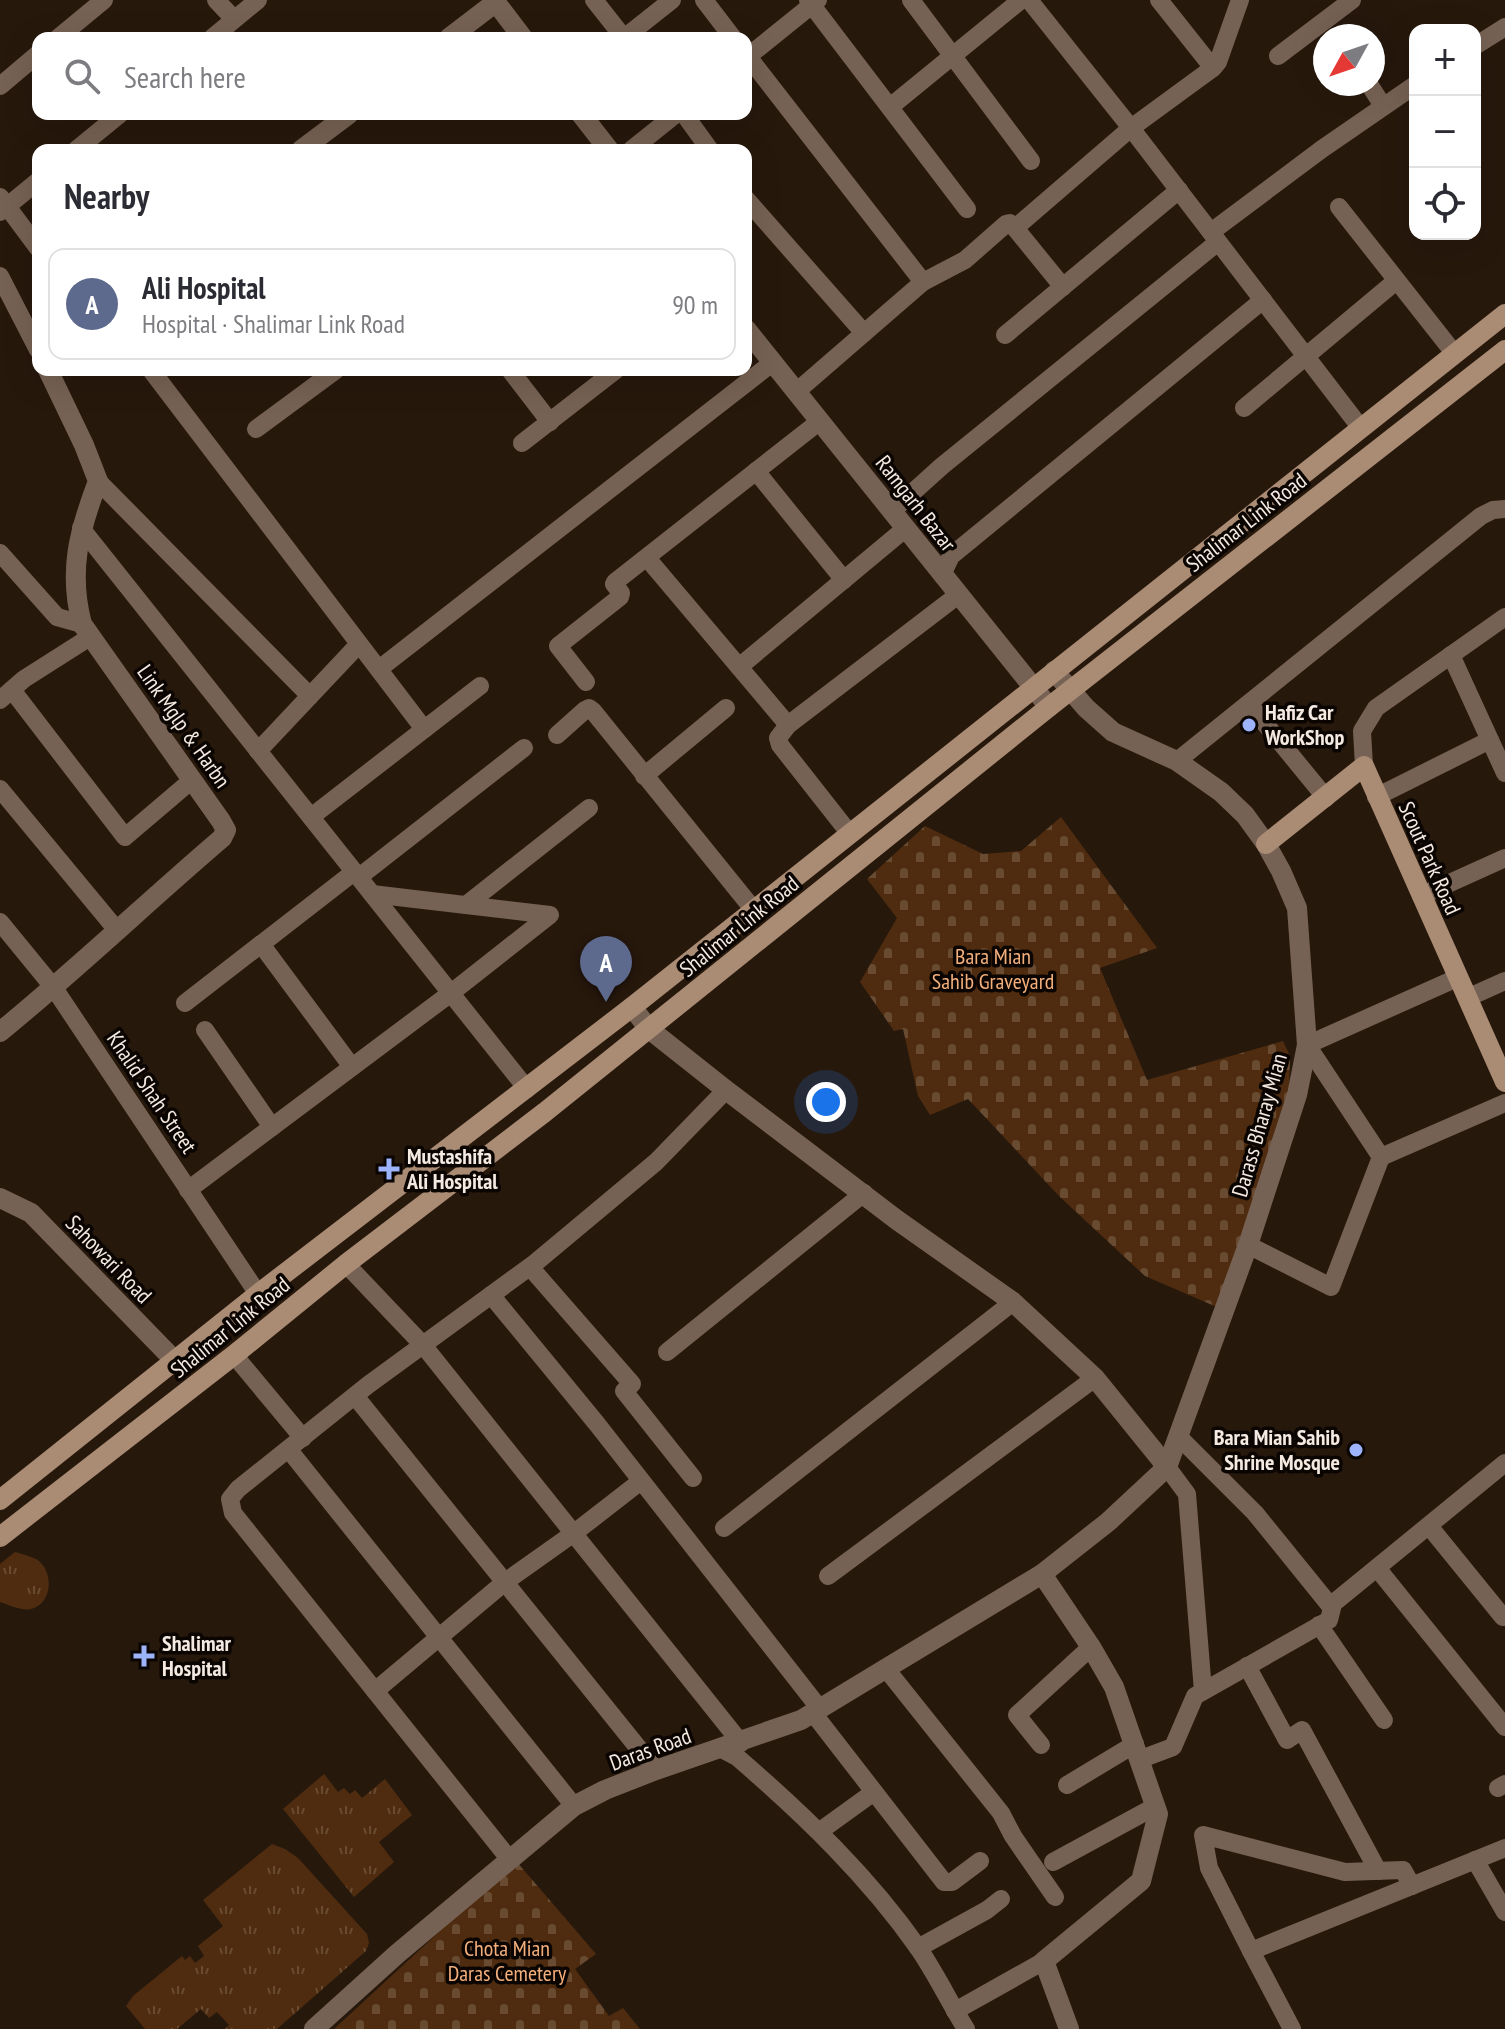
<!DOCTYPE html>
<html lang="en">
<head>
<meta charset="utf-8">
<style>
	body { margin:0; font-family:"PT Sans Narrow",sans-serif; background:#f2f2f3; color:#2b2b33 }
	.controls { position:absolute; right:24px; top:24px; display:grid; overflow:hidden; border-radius:16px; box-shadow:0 8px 32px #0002 }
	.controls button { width:72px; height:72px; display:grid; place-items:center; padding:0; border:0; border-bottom:2px solid #e1e1e2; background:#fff; color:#2b2b33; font:40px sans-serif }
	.compass { position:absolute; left:1313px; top:24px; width:72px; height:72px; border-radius:50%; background:#fff; box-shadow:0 8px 32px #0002; rotate:230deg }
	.you { position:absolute; left:826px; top:1102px; width:28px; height:28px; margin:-20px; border:6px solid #fff; border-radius:50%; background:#1a73e8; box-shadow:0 0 0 12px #1a73e833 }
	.badge { display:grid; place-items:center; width:52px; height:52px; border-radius:50%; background:#5e698e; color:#fff; font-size:26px; font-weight:700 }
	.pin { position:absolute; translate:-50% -66px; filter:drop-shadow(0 2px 4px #0008) }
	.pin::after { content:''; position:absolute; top:42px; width:28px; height:24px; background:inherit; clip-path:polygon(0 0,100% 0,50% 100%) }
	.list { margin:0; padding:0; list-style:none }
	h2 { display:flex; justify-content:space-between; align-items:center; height:104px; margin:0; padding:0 32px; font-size:34px }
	h2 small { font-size:26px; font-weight:400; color:#7c7c81 }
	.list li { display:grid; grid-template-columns:52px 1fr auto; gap:24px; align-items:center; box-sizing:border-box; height:112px; margin:0 16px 16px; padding:0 16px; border:2px solid #e1e1e2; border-radius:16px }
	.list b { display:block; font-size:30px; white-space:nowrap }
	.list p { margin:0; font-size:26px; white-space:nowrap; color:#7c7c81 }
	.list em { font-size:26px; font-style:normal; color:#7c7c81 }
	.icon { flex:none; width:44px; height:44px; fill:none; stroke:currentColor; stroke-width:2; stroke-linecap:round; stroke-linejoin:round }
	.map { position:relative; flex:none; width:1505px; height:2029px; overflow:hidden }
	.search { position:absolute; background:#fff; box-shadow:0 8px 32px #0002; left:32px; top:32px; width:720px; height:88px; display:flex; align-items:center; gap:20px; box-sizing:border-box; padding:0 28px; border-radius:16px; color:#7c7c81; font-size:30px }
	.panel { position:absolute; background:#fff; box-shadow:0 8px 32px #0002; left:32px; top:144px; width:720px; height:232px; border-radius:16px }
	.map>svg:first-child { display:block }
</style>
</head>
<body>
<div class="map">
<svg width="1505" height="2029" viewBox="0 0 1505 2029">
	<defs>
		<pattern id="grass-tufts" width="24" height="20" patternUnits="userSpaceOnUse" patternTransform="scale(2)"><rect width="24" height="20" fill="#4f2c0f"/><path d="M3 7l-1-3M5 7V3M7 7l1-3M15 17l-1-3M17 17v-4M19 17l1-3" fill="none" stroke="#694b32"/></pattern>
		<pattern id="cemetery-stones" width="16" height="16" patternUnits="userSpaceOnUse" patternTransform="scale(2)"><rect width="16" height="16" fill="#4f2c0f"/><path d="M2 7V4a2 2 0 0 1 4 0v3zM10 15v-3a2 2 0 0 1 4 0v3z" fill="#694b32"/></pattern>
	</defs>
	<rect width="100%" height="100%" fill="#27180c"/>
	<g fill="url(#grass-tufts)">
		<path d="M15,1552C22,1554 34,1557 39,1561C54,1574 52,1604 31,1609C22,1611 9,1605 0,1602V1564Z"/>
		<path d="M324,1774L338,1792L344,1788L350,1794L355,1790L362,1798L385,1779L412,1815L379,1842L394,1862L354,1897L283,1809Z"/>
		<path d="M272,1844L285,1849L298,1858L367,1934L369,1943L366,1951L277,2029H225L229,2025L217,2012L209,2018L201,2009L177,2029H145L126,2006L133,1996L182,1956L185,1960L190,1956L195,1963L204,1956L198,1946L223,1926L203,1900Z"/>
	</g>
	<g fill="url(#cemetery-stones)">
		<path d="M1061,817L1157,948L1100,968L1147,1080L1283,1041L1290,1056L1289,1094L1219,1308L1145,1276L1060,1197L968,1099L930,1115L918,1096L903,1029L894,1031L860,982L897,918L867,879L925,826L983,854L1021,851Z"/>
		<path d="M516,1861L596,1954L575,1969L609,2016L623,2008L640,2029H334Z"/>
	</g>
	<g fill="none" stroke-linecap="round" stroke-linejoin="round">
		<g stroke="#766254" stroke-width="18">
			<path d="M216,0L234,19"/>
			<path d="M594,0L624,38"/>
			<path d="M704,0L733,38"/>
			<path d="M808,0L967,209"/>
			<path d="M911,0L1031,161"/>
			<path d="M1029,0L1131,128L1360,427"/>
			<path d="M1159,0L1213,68"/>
			<path d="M58,38L104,0"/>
			<path d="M212,38L258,0"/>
			<path d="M624,38L672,0"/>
			<path d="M1475,46L1505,27"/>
			<path d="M746,54L923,282"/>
			<path d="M1278,56L1352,0"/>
			<path d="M746,58L818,0"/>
			<path d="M1369,84L1383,106"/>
			<path d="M0,86L38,54"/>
			<path d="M890,107L1021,0"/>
			<path d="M684,114L710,150"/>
			<path d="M76,150L120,114"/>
			<path d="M631,150L676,114"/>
			<path d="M0,197L38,248"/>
			<path d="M746,199L864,333"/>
			<path d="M1339,207L1454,353"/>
			<path d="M0,212L38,181"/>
			<path d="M1015,228L1063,287"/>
			<path d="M1211,232L1322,149L1415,85"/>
			<path d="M0,276L38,350"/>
			<path d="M1005,335L1179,190"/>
			<path d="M151,370L424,729"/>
			<path d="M510,370L550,422"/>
			<path d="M796,392L923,282L965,260L1006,224L1010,223L1015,228L1131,128L1213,68L1218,62L1240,0"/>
			<path d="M1244,408L1396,281"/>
			<path d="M256,429L336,370"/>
			<path d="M522,443L616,370"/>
			<path d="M756,471L844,580"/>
			<path d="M98,481L310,696"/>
			<path d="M892,511L942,466L1218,242"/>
			<path d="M81,528L527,1089"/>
			<path d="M0,553L57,617L82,624"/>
			<path d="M647,558L788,725L958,595"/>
			<path d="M942,575L951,556L1263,300"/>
			<path d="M1451,655L1505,773"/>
			<path d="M739,667L906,528"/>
			<path d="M379,669L772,363"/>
			<path d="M586,682L558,646L620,597L621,593L614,584L615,582L820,421"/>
			<path d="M12,690L125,837L192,780"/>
			<path d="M0,700L24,679L90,637"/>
			<path d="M1249,704L1326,798"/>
			<path d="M788,725L778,738L780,745L850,834"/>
			<path d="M557,735L585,710L589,708L593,711L753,909"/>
			<path d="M258,751L359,644"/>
			<path d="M1177,761L1481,516L1493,510L1505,509"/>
			<path d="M1364,766L1362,731L1376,708L1505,617"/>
			<path d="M644,776L726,708"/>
			<path d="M0,789L116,929"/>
			<path d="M1376,797L1490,740"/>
			<path d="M311,817L480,686"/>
			<path d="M359,877L524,748"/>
			<path d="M1421,896L1505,858"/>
			<path d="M466,905L589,808"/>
			<path d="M0,922L54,988L258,1294"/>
			<path d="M261,944L352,1067"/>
			<path d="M1467,998L1505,981"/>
			<path d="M185,1003L354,872"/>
			<path d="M205,1030L272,1127"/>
			<path d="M1381,1157L1505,1103"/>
			<path d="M188,1190L451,993L550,915L372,894"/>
			<path d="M1248,1245L1331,1287L1381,1157L1307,1045L1457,978"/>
			<path d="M346,1264L423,1345L741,1743"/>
			<path d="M530,1267L632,1384L624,1391L693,1478"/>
			<path d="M491,1295L597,1424L820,1709"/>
			<path d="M667,1352L864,1193"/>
			<path d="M234,1355L303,1438"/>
			<path d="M355,1396L656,1770"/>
			<path d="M289,1450L574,1806"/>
			<path d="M1167,1467L1187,1494L1203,1691"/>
			<path d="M1429,1526L1503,1617"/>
			<path d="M724,1528L1013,1302"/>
			<path d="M1377,1568L1505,1727"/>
			<path d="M828,1576L1095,1378"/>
			<path d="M1330,1606L1505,1463"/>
			<path d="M1319,1625L1384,1720"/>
			<path d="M1247,1666L1287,1740L1302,1730L1378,1871"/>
			<path d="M887,1670L1001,1813L1013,1836L1055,1897"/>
			<path d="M375,1691L505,1582L574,1533L641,1481"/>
			<path d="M813,1713L944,1882H952L980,1861"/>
			<path d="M1041,1745L1017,1715L1091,1647"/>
			<path d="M722,1749L737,1757C804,1815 868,1876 919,1949C936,1974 950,2003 966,2029"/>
			<path d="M1141,1759L1173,1747L1195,1696L1329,1620L1332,1608L1255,1513L1179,1437"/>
			<path d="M1067,1785L1135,1744"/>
			<path d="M1498,1788L1505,1784"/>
			<path d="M820,1831L874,1792"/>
			<path d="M510,1860L233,1513L230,1499L238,1489L368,1385L535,1263L656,1162L726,1090"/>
			<path d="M1475,1860L1505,1912"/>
			<path d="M1053,1862L1156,1806"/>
			<path d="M918,1948L987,1910L1001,1899"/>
			<path d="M1251,1951L1209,1868L1203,1835L1345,1872L1403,1870L1412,1886"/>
			<path d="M955,2011L1044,1961"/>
			<path d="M1292,2029L1251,1951L1505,1848"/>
		</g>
		<g stroke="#766254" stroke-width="20">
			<path d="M494,0L523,38"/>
			<path d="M449,38L496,2"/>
			<path d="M581,114L609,150"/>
			<path d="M301,150L349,114"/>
			<path d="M746,329L1049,707"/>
			<path d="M1054,671L1086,708L1113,732L1177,761L1221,792L1245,815L1266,844L1281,871L1297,908L1307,1045L1297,1095L1248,1245L1167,1467L1108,1522L1042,1574L1091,1647L1114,1687L1158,1814L1141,1881L1044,1961L1069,2029"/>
			<path d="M632,1007L649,1029L726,1090L897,1220L1013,1302L1095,1378L1167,1467"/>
			<path d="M0,1032C76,970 147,902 222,838L226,830L221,821L82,624C68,571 79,531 98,481L84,445L48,370"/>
			<path d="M0,1198L31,1213L176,1362"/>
			<path d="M314,2029L397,1954L574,1806L605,1790L656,1770L801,1720L1042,1574"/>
		</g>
		<g stroke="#aa8b74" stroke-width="20">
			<path d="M1266,844L1364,766L1505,1082"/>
			<path d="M0,1500L258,1294L632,1007L1505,314"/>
			<path d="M0,1537L234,1355L346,1264L545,1112L1049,707L1505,350"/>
		</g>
	</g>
	<g fill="#9db4fd" stroke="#0b0502" stroke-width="3">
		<circle cx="1249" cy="725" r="8"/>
		<path d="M385 1157h8v8h8v8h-8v8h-8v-8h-8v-8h8z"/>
		<circle cx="1356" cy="1450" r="8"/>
		<path d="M140 1644h8v8h8v8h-8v8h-8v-8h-8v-8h8z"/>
	</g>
	<g text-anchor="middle" stroke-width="7" stroke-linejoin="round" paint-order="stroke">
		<g font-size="22" fill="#f5eae2" stroke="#0b0502">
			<text transform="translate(916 503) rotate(52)" y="8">Ramgarh Bazar</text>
			<text transform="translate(1246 522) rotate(-38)" y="8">Shalimar Link Road</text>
			<text transform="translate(184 726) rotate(55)" y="8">Link Mglp &amp; Harbn</text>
			<text transform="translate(1430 858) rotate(66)" y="8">Scout Park Road</text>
			<text transform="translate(739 926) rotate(-39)" y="8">Shalimar Link Road</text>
			<text transform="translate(152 1092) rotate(56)" y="8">Khalid Shah Street</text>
			<text transform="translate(1259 1125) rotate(-74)" y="8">Darass Bharay Mian</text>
			<text transform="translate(109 1259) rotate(46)" y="8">Sahowari Road</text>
			<text transform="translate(230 1327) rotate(-39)" y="8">Shalimar Link Road</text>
			<text transform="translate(650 1749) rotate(-20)" y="8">Daras Road</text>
		</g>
		<g font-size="22" font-weight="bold" fill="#f5eae2" stroke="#0b0502" text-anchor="start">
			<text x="1265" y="720">Hafiz Car<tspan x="1265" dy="25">WorkShop</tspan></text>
			<text x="407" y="1164">Mustashifa<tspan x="407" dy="25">Ali Hospital</tspan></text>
			<text x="1340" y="1445" text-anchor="end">Bara Mian Sahib<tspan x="1340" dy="25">Shrine Mosque</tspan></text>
			<text x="162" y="1651">Shalimar<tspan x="162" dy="25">Hospital</tspan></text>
		</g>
		<g font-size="22" fill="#f4b07c" stroke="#0b0502">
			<text x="993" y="964">Bara Mian<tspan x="993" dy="25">Sahib Graveyard</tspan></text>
			<text x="507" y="1956">Chota Mian<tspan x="507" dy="25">Daras Cemetery</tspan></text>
		</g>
	</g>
</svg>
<div class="controls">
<button>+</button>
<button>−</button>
<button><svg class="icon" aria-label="locate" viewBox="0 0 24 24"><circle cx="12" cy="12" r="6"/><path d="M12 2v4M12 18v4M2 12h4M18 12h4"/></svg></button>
</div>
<svg class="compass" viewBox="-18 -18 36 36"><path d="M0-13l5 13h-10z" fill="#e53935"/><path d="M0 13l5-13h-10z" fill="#7c7c81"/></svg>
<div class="you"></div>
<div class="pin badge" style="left:606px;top:1002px">A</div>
<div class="search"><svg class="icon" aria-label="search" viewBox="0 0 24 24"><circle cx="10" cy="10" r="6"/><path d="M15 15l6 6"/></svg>Search here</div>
<section class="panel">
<h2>Nearby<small></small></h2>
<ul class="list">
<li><span class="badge">A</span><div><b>Ali Hospital</b><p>Hospital · Shalimar Link Road</p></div><em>90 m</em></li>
</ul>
</section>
</div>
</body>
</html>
